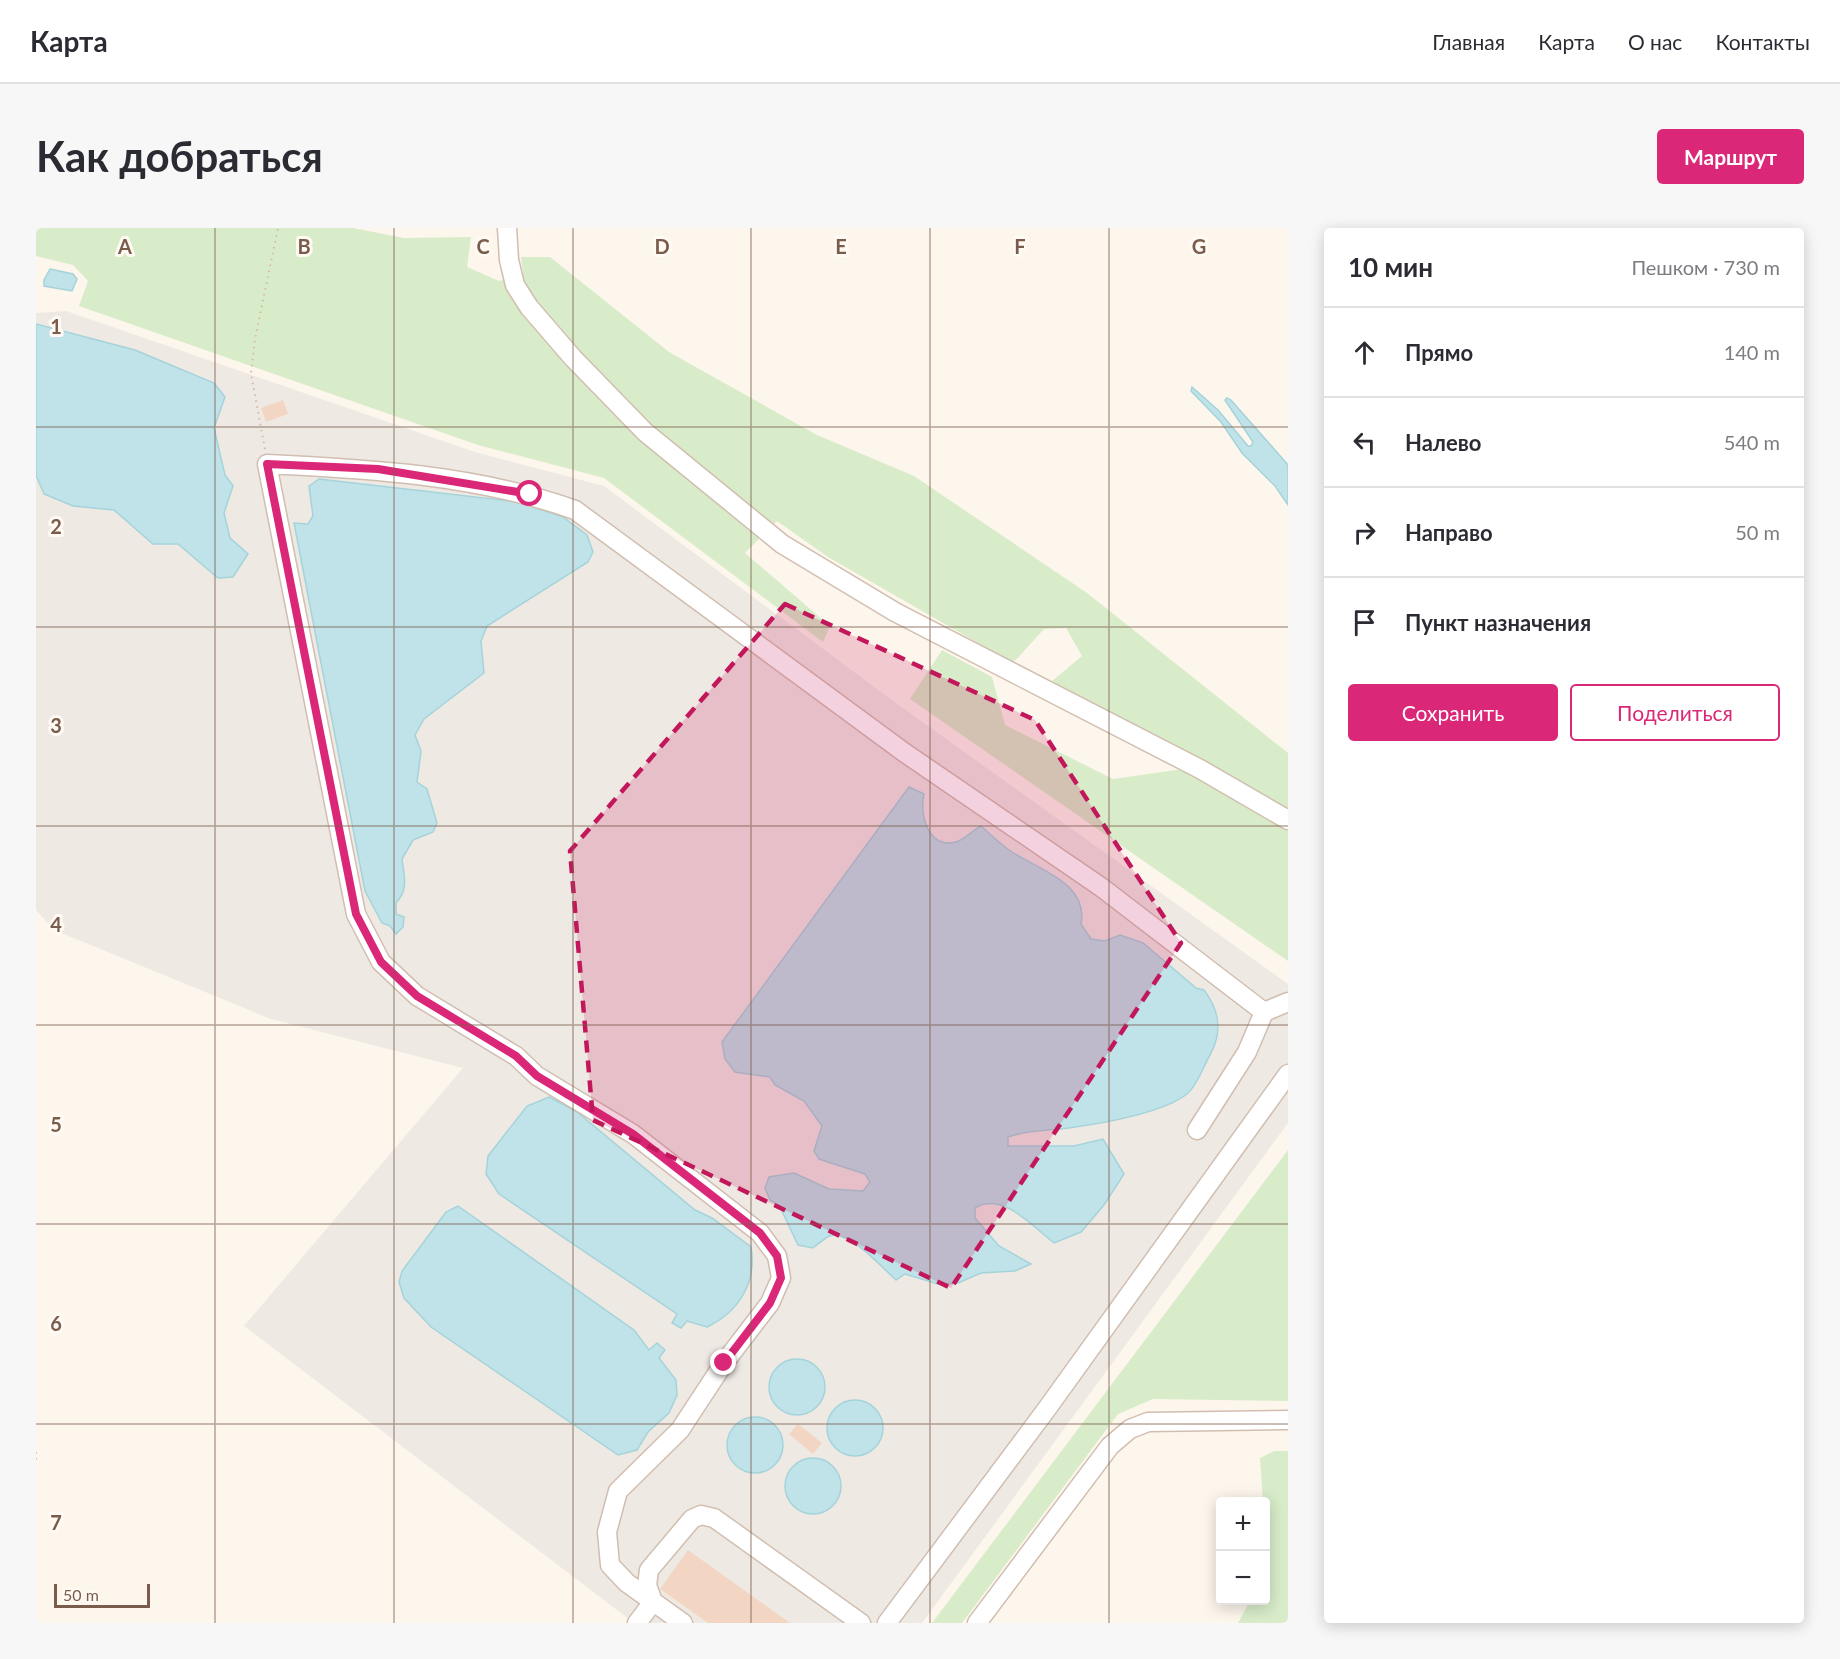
<!DOCTYPE html>
<html lang="ru">
<head>
<meta charset="utf-8">
<style>
	body { margin:0; font-family:Lato,sans-serif; background:#f7f7f7; color:#2b2b33 }
	.controls { position:absolute; right:18px; bottom:18px; display:grid; overflow:hidden; border-radius:6px; box-shadow:0 3px 15px #0003 }
	.controls button { width:54px; height:54px; display:grid; place-items:center; padding:0; border:0; border-bottom:2px solid #e1e1e2; background:#fff; color:#2b2b33; font:30px sans-serif }
	.scale { position:absolute; left:18px; bottom:15px; width:96px; box-sizing:border-box; padding-left:6px; border:3px solid #7a5c4d; border-top:0; font-size:16px; line-height:21px; white-space:nowrap; color:#7a5c4d; -webkit-text-stroke:4px #fffaf3; paint-order:stroke }
	.stop { position:absolute; width:18px; height:18px; margin:-14px; border:4px solid #db2777; border-radius:50%; background:#fff }
	.stop.end { background:#db2777; border-color:#fff; box-shadow:0 2px 6px #0008 }
	.list { margin:0; padding:0; list-style:none }
	h2 { display:flex; justify-content:space-between; align-items:center; height:78px; margin:0; padding:0 24px; font-size:26px }
	h2 small { font-size:20px; font-weight:400; color:#7c7c81 }
	.list li { display:grid; grid-template-columns:39px 1fr auto; gap:18px; align-items:center; box-sizing:border-box; height:90px; padding:0 24px; border-top:2px solid #e1e1e2 }
	.list b { display:block; font-size:22px; white-space:nowrap }
	.list em { font-size:20px; font-style:normal; color:#7c7c81 }
	.actions { display:flex; gap:12px; padding:18px 24px }
	.actions a { flex:1; padding:14px 0; border:2px solid #db2777; border-radius:6px; text-align:center; font-size:21px; color:#db2777 }
	.actions .main { background:#db2777; color:#fff }
	.icon { flex:none; width:33px; height:33px; fill:none; stroke:currentColor; stroke-width:2; stroke-linecap:round; stroke-linejoin:round }
	.map { position:relative; flex:none; width:1252px; height:1395px; overflow:hidden; border-radius:6px }
	header { display:flex; align-items:center; gap:36px; box-sizing:border-box; height:84px; padding:0 30px; background:#fff; border-bottom:2px solid #e1e1e2 }
	header strong { font-size:28px }
	nav { display:flex; gap:33px; margin-inline-start:auto; font-size:21px }
	.intro { display:flex; align-items:center; justify-content:space-between; box-sizing:border-box; height:144px; padding:0 36px }
	h1 { margin:0; font-size:42px }
	.button { padding:15px 27px; border-radius:6px; background:#db2777; color:#fff; font-size:21px; font-weight:700 }
	main { display:flex; gap:36px; padding:0 36px }
	aside { flex:1; background:#fff; border-radius:6px; box-shadow:0 3px 15px #0003 }
	.map>svg:first-child { display:block }
</style>
</head>
<body>
<header>
<strong>Карта</strong>
<nav><a>Главная</a><a>Карта</a><a>О нас</a><a>Контакты</a></nav>
</header>
<div class="intro"><h1>Как добраться</h1><a class="button">Маршрут</a></div>
<main>
<div class="map">
<svg width="1252" height="1395" viewBox="0 0 1252 1395">
	<rect width="100%" height="100%" fill="#fdf6ec"/>
	<path fill="#efe9e4" d="M30,83L439,224L568,258L857,473L1252,756V895L886,1395H598L208,1098L427,840L235,791L18,702L0,682V85Z"/>
	<g fill="#d8ecc9">
		<path d="M0,0H317L368,10L435,9L431,39L463,53L487,45L485,29H514L633,124L781,207L878,248L1051,365L1252,525V583L1016,453L1046,428L1030,400L1008,401L977,435L792,329L741,293L709,325L794,398L787,414L568,250L442,217L43,78L52,53L37,37L0,28Z"/>
		<path d="M906,422L956,449L969,497L1077,551L1147,541L1252,602V733L874,471Z"/>
		<path d="M1252,922V1173L1117,1171L1082,1186L926,1395H896Z"/>
		<path d="M1238,1223H1252V1395H1202L1214,1373L1230,1372V1274L1227,1273L1224,1230Z"/>
	</g>
	<g fill="#bfe3e8" stroke="#a5d3da" stroke-width="1.5">
		<path d="M14,41L37,46L41,51L36,63L8,58V52Z"/>
		<path d="M0,96L99,122L178,155L189,169L178,200L189,247L197,258L188,285L194,310L212,326L197,349L182,350L142,316H117L78,282L37,278L8,266L0,247Z"/>
		<path d="M1156,159L1182,182L1212,218H1215L1217,214L1189,172L1191,170L1195,172L1252,237V277L1239,258L1206,225L1185,194L1155,163Z"/>
		<path d="M283,251L483,274L527,289L551,307L557,324L552,334L451,398L445,413L448,445L388,491L379,507L385,523L381,554L391,561L401,595L397,604L377,612L366,631C368,648 373,661 360,675V686L368,689L367,699L360,706L354,698L346,695L329,663L258,295L272,296L277,288L273,258Z"/>
		<path d="M873,559L888,566C883,586 892,621 920,614C928,612 937,602 945,598C954,606 963,615 973,622C1000,641 1053,654 1045,696L1055,711L1069,713L1084,707L1107,715L1160,760L1168,762C1183,782 1187,802 1175,825C1168,837 1162,856 1152,865C1130,884 1069,895 1039,899C1016,903 994,901 972,909V918H1038L1067,911L1088,946L1068,977L1045,1004L1018,1015C996,998 966,963 939,980V990L963,1018L995,1036L979,1043L945,1045L922,1055L902,1056L869,1046L860,1052C846,1040 813,1001 793,1008C788,1011 782,1016 777,1020L762,1017L743,977L734,972L729,960L733,949L758,945L793,961L827,963L834,954L829,946L783,931L778,923L786,898L768,873L739,857L734,849L699,844L689,831L686,814Z"/>
		<path d="M513,869L541,884L659,982L676,990L715,1019C721,1054 703,1084 671,1099L651,1093L645,1100L636,1095L641,1086L463,966L450,946L452,928L491,878Z"/>
		<path d="M422,978L598,1102L613,1122L621,1115L629,1122L623,1130L640,1152L641,1167L633,1185L612,1204L601,1222L582,1227L395,1099L368,1070L363,1054L366,1043L410,984Z"/>
		<circle cx="761" cy="1159" r="28"/>
		<circle cx="819" cy="1200" r="28"/>
		<circle cx="719" cy="1217" r="28"/>
		<circle cx="777" cy="1258" r="28"/>
	</g>
	<g fill="#f3d5c3">
		<path d="M247,172L252,186L230,194L225,180Z"/>
		<path d="M762,1196L786,1215L777,1226L753,1206Z"/>
		<path d="M652,1322L754,1395H672L624,1361Z"/>
	</g>
	<g fill="none" stroke-linecap="round" stroke-linejoin="round">
		<g stroke="#d1beb0" stroke-width="21">
			<g id="minor">
				<path d="M471,0L473,32L479,57L493,79L537,130L609,204L746,316L859,384L1164,541L1252,592"/>
				<path d="M1161,902L1211,824L1228,784L1252,774"/>
				<path d="M601,1395L617,1374L611,1357L613,1342L656,1291L665,1287L678,1290L825,1395"/>
				<path d="M647,1395L591,1355L574,1337L571,1304L582,1263L644,1202L688,1135L734,1075L745,1050L741,1028L724,1005L597,906L501,848L480,828L381,768L345,734L320,686L231,236C335,241 441,247 539,282L869,525L1065,659L1228,784"/>
				<path d="M851,1395L1010,1182L1252,846"/>
				<path d="M941,1395L1074,1218L1094,1201L1112,1194L1252,1192"/>
			</g>
		</g>
		<g stroke="#d9b8a5" stroke-width="2" stroke-dasharray="1.5 4.5" stroke-linecap="butt">
			<path d="M229,221L215,146L219,111L242,0"/>
			<path d="M0,1224V1232"/>
		</g>
		<use href="#minor" stroke="#fff" stroke-width="18"/>
	</g>
	<g fill="none" stroke-linecap="round" stroke-linejoin="round">
		<path stroke="#db2777" stroke-width="8" d="M494,266L342,241L231,236L320,686L345,734L381,768L480,828L501,848L597,906L724,1005L741,1028L745,1050L734,1075L688,1135"/>
	</g>
	<path fill="#c2185b" fill-opacity="0.2" stroke="#c2185b" stroke-width="4.5" stroke-dasharray="12 8" stroke-linejoin="round" d="M749,376L999,492L1145,715L915,1060L557,892L534,623Z"/>
	<path fill="none" stroke="#7a5c4d" stroke-width="1.5" stroke-opacity="0.55" d="M179,0V1395M358,0V1395M537,0V1395M715,0V1395M894,0V1395M1073,0V1395M0,199H1252M0,399H1252M0,598H1252M0,797H1252M0,996H1252M0,1196H1252"/>
	<g font-size="20" text-anchor="middle" font-weight="bold" fill="#7a5c4d" stroke="#fffaf3" stroke-width="6" stroke-linejoin="round" paint-order="stroke">
		<text x="89" y="26">A</text>
		<text x="268" y="26">B</text>
		<text x="447" y="26">C</text>
		<text x="626" y="26">D</text>
		<text x="805" y="26">E</text>
		<text x="984" y="26">F</text>
		<text x="1163" y="26">G</text>
		<text x="20" y="106">1</text>
		<text x="20" y="306">2</text>
		<text x="20" y="505">3</text>
		<text x="20" y="704">4</text>
		<text x="20" y="904">5</text>
		<text x="20" y="1103">6</text>
		<text x="20" y="1302">7</text>
	</g>
</svg>
<div class="controls">
<button>+</button>
<button>−</button>
</div>
<div class="scale">50 m</div>
<div class="stop" style="left:494px;top:266px"></div>
<div class="stop end" style="left:688px;top:1135px"></div>
</div>
<aside>
<h2>10 мин<small>Пешком · 730 m</small></h2>
<ul class="list">
<li><svg class="icon" aria-label="ahead" viewBox="0 0 24 24"><path d="M12 20V5M6 11l6-6 6 6"/></svg><div><b>Прямо</b></div><em>140 m</em></li>
<li><svg class="icon" aria-label="left" viewBox="0 0 24 24"><path d="M17 20v-9H6M10 6l-5 5 5 5"/></svg><div><b>Налево</b></div><em>540 m</em></li>
<li><svg class="icon" aria-label="right" viewBox="0 0 24 24"><path d="M7 20v-9h11M14 6l5 5-5 5"/></svg><div><b>Направо</b></div><em>50 m</em></li>
<li><svg class="icon" aria-label="arrive" viewBox="0 0 24 24"><path d="M6 21V4h12l-3 4 3 4H6"/></svg><div><b>Пункт назначения</b></div></li>
</ul>
<div class="actions"><a class="main">Сохранить</a><a>Поделиться</a></div>
</aside>
</main>
</body>
</html>
